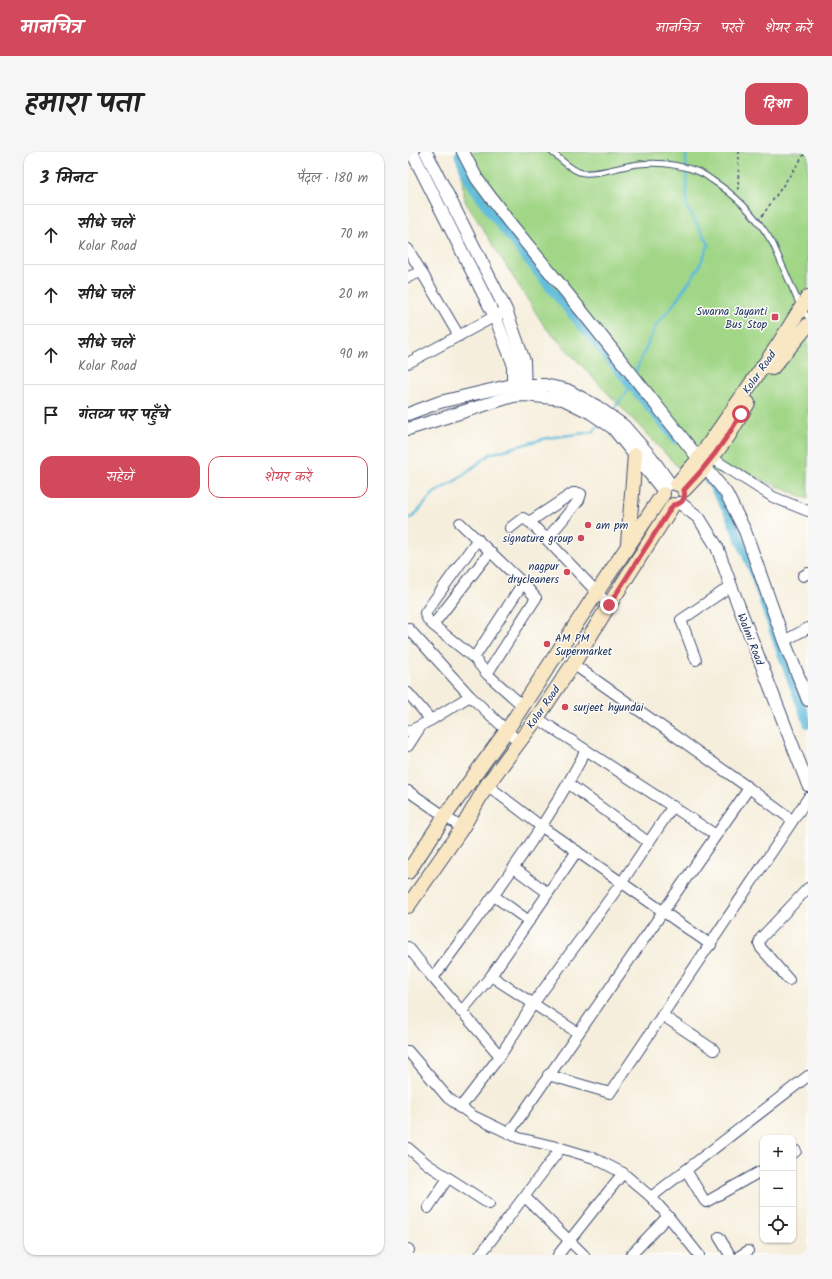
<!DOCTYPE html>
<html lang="hi">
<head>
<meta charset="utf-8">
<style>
	body { margin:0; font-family:Kalam,"Playpen Sans Deva",sans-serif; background:#f6f6f6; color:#222 }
	.controls { position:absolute; right:12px; bottom:12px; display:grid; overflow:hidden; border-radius:8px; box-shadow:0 1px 3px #0004 }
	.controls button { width:36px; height:36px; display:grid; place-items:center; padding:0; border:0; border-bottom:1px solid #e0e0e0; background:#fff; color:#222; font:20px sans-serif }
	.stop { position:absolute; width:12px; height:12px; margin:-9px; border:3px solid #d1495b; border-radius:50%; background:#fff }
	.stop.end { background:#d1495b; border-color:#fff; box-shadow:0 1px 4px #0008 }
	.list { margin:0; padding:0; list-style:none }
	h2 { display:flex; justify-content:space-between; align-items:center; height:52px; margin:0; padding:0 16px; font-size:17px }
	h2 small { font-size:13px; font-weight:400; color:#767676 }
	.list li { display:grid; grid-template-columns:26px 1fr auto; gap:12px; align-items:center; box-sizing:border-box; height:60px; padding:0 16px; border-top:1px solid #e0e0e0 }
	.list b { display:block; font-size:15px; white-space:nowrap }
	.list p { margin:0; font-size:13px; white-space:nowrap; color:#767676 }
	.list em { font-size:13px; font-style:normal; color:#767676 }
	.actions { display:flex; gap:8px; padding:12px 16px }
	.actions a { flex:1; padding:9px 0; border:1px solid #d1495b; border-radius:12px; text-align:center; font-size:14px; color:#d1495b }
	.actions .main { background:#d1495b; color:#fff }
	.icon { flex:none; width:22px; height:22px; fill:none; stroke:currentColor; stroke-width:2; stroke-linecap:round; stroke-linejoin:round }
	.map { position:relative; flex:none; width:400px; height:1103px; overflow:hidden; border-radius:12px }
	header { display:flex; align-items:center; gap:24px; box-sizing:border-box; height:56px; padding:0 20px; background:#d1495b; color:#fff }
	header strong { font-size:19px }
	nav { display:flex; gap:22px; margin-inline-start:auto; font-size:14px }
	.intro { display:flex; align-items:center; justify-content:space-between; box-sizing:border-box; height:96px; padding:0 24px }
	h1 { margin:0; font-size:28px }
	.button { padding:10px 18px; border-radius:12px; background:#d1495b; color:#fff; font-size:14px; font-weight:700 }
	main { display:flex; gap:24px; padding:0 24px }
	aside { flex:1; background:#fff; border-radius:12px; box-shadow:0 1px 3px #0004 }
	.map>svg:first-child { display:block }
</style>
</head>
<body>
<header>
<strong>मानचित्र</strong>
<nav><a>मानचित्र</a><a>परतें</a><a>शेयर करें</a></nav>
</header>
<div class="intro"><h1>हमारा पता</h1><a class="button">दिशा</a></div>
<main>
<aside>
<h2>3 मिनट<small>पैदल · 180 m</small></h2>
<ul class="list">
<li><svg class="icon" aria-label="ahead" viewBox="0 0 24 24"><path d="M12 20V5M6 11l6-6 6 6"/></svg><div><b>सीधे चलें</b><p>Kolar Road</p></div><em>70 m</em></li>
<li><svg class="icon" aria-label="ahead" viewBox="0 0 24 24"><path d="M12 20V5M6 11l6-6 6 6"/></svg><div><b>सीधे चलें</b></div><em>20 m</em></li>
<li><svg class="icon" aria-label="ahead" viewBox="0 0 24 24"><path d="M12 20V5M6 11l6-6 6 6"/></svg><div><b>सीधे चलें</b><p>Kolar Road</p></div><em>90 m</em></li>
<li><svg class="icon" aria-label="arrive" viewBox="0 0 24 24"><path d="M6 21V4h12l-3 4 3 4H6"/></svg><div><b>गंतव्य पर पहुँचे</b></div></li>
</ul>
<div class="actions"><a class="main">सहेजें</a><a>शेयर करें</a></div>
</aside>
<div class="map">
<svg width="400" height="1103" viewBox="0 0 400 1103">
	<rect width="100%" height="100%" fill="#fdfcf7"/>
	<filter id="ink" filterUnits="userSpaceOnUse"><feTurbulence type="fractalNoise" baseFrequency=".025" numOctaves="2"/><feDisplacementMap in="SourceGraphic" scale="8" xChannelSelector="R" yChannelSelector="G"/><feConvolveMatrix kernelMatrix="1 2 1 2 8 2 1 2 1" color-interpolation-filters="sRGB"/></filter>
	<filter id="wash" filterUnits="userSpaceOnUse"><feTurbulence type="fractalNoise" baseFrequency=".012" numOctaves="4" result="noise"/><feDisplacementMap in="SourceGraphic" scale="16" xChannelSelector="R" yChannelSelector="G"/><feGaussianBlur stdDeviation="0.9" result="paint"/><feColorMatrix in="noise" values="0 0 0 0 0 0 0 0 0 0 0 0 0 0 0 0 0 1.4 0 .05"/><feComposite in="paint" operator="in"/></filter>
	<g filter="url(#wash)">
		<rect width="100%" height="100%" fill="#f6eedc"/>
		<path fill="#a0d686" stroke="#5e8272" d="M50,0H400V347L350,326L271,316L137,175L57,49Z"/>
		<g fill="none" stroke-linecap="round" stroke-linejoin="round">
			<g stroke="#5cbada" stroke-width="2.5">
				<path d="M227,221L248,173L265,153L290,117L301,92L279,56L278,0"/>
				<path d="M203,260L217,243L224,228"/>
				<path d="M0,367L6,364L26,341L50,327L82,302L139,286L185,280L193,271"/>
			</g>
			<g stroke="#5cbada" stroke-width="9">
				<path d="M51,3L62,31L85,64L142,136L268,288"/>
				<path d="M299,326L304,332L321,362L345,419L370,492L400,572"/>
			</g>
		</g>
	</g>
	<g filter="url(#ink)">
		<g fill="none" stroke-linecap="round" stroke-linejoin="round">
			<g stroke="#3c4c71" stroke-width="7">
				<path id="service" d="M144,0C152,7 161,16 171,20C183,25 217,13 231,12C251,10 273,13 291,20C296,22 300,25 304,28C329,44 350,66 365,92L393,156L400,165"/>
			</g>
			<g stroke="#3c4c71" stroke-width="12">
				<g id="minor">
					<path d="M0,97L51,184"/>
					<path d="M0,125L13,120"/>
					<path d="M0,211L93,161"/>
					<path d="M304,306L365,345L400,359"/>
					<path d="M121,370L165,341H171L173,342L171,348L139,387"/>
					<path d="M52,371L115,431L128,446L79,522"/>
					<path d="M102,376L115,366L123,371L201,453"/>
					<path d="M70,387L17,461L20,468L25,473L66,506L79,522L115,554"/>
					<path d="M395,424L400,421"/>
					<path d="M25,473L82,400"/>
					<path d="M0,476L62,544L111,590"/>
					<path d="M376,489L400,476"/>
					<path d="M66,506L115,431"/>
					<path d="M288,508L273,468L323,434"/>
					<path d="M165,512L341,636L384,668"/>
					<path d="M0,541L23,568"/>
					<path d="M129,566L308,683"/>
					<path d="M0,580L23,568L62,544"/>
					<path d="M0,594L13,574"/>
					<path d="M161,632L240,690"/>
					<path d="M79,633L134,675L303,793"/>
					<path d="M0,639L54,676"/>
					<path d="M106,716L140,741"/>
					<path d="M86,744L121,769"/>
					<path d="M0,795L25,826L92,904"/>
					<path d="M83,824L170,881"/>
					<path d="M25,826C79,752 136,680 178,598"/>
					<path d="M381,828L353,796L351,791L353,786L400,736"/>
					<path d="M53,860L83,824L169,699"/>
					<path d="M254,863L306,898"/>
					<path d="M0,899L40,946L65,964L111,986L153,996L186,1006L215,1021L243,1045L260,1064L291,1103"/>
					<path d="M140,923L202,941L400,646"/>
					<path d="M52,956L92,904L125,852L214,730L265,654"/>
					<path d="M101,981L341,636"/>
					<path d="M0,996L19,1012L81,1052"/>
					<path d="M385,1001L388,999"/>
					<path d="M278,1018L296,1048L298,1050L355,1018"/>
					<path d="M117,1045L176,1103"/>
					<path d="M243,1045L400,924"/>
					<path d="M20,1056L40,1026"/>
					<path d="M311,1085L322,1103"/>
					<path d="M0,1097L1,1098"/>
					<path d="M72,1103L153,996"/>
					<path d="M150,1103L215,1021"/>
					<path d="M223,1103L260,1064"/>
					<path d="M333,1103L340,1099"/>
				</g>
			</g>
			<g stroke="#3c4c71" stroke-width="14">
				<g id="tertiary">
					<path d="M4,0L87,165L105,211V241"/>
					<path d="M18,0L98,158L116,209L117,240"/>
					<path d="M55,0L69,27L101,70L176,162L318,341L337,379L376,489L400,548"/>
					<path d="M0,262L32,250L104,233H137L159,238L188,254L216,274L243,305L262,332"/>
					<path d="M0,277L105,244L117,243L155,247L183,261L205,276L255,338"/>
					<path d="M272,351L291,366L309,395L323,434L400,633"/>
				</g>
			</g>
			<g stroke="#3c4c71" stroke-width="16">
				<g id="secondary">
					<path d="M364,216L400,173"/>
					<path d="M269,332L289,309L370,193L400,145"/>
					<path d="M276,338L294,319L321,283L340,251"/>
					<path d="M220,392L227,303"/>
					<path d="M0,720L37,664L99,578L189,440L255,342"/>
					<path d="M0,754L54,676L79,633L129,566L165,512L201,453L265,353"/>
				</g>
			</g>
			<g stroke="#3c4c71" stroke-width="1.5" stroke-dasharray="3 3" stroke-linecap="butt">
				<path d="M330,38L331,0"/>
				<path d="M354,64L398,0"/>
			</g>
			<use href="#service" stroke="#fff" stroke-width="5"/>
			<use href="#minor" stroke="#fff" stroke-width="10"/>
			<use href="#tertiary" stroke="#fff" stroke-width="12"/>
			<use href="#secondary" stroke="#f9e7c3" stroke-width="14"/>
		</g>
	</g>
	<g fill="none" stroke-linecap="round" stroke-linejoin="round" filter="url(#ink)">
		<path stroke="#d1495b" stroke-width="5" d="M201,453L265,353C274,352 278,347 276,338C298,315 317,290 333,262"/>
	</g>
	<g fill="#d1495b" stroke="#fdfcf7" stroke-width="1.5">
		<rect x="363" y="161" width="8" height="8" rx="2"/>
		<circle cx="180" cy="373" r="4"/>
		<circle cx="173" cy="386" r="4"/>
		<circle cx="159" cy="420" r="4"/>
		<circle cx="139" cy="492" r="4"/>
		<circle cx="157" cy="555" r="4"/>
	</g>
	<g text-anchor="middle" stroke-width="3" stroke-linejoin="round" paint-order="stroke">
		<g font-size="11" fill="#1b2f5e" stroke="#fdfcf7" text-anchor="end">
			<text x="359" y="163">Swarna Jayanti<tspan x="359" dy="13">Bus Stop</tspan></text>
			<text x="188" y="377" text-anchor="start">am pm</text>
			<text x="165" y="390">signature group</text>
			<text x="151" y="418">nagpur<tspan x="151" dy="13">drycleaners</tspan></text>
			<text x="147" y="490" text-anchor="start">AM PM<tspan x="147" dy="13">Supermarket</tspan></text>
			<text x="165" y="559" text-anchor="start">surjeet hyundai</text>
		</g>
		<g font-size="11" fill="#1b2f5e" stroke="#fdfcf7">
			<text transform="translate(351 220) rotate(-55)" y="4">Kolar Road</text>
			<text transform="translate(343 487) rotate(69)" y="4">Walmi Road</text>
			<text transform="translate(135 555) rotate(-55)" y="4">Kolar Road</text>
		</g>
	</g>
</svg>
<div class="controls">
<button>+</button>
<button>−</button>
<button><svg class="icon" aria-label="locate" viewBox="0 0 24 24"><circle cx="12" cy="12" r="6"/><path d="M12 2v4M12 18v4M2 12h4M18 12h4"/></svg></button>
</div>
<div class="stop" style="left:333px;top:262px"></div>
<div class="stop end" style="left:201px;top:453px"></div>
</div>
</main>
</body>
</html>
